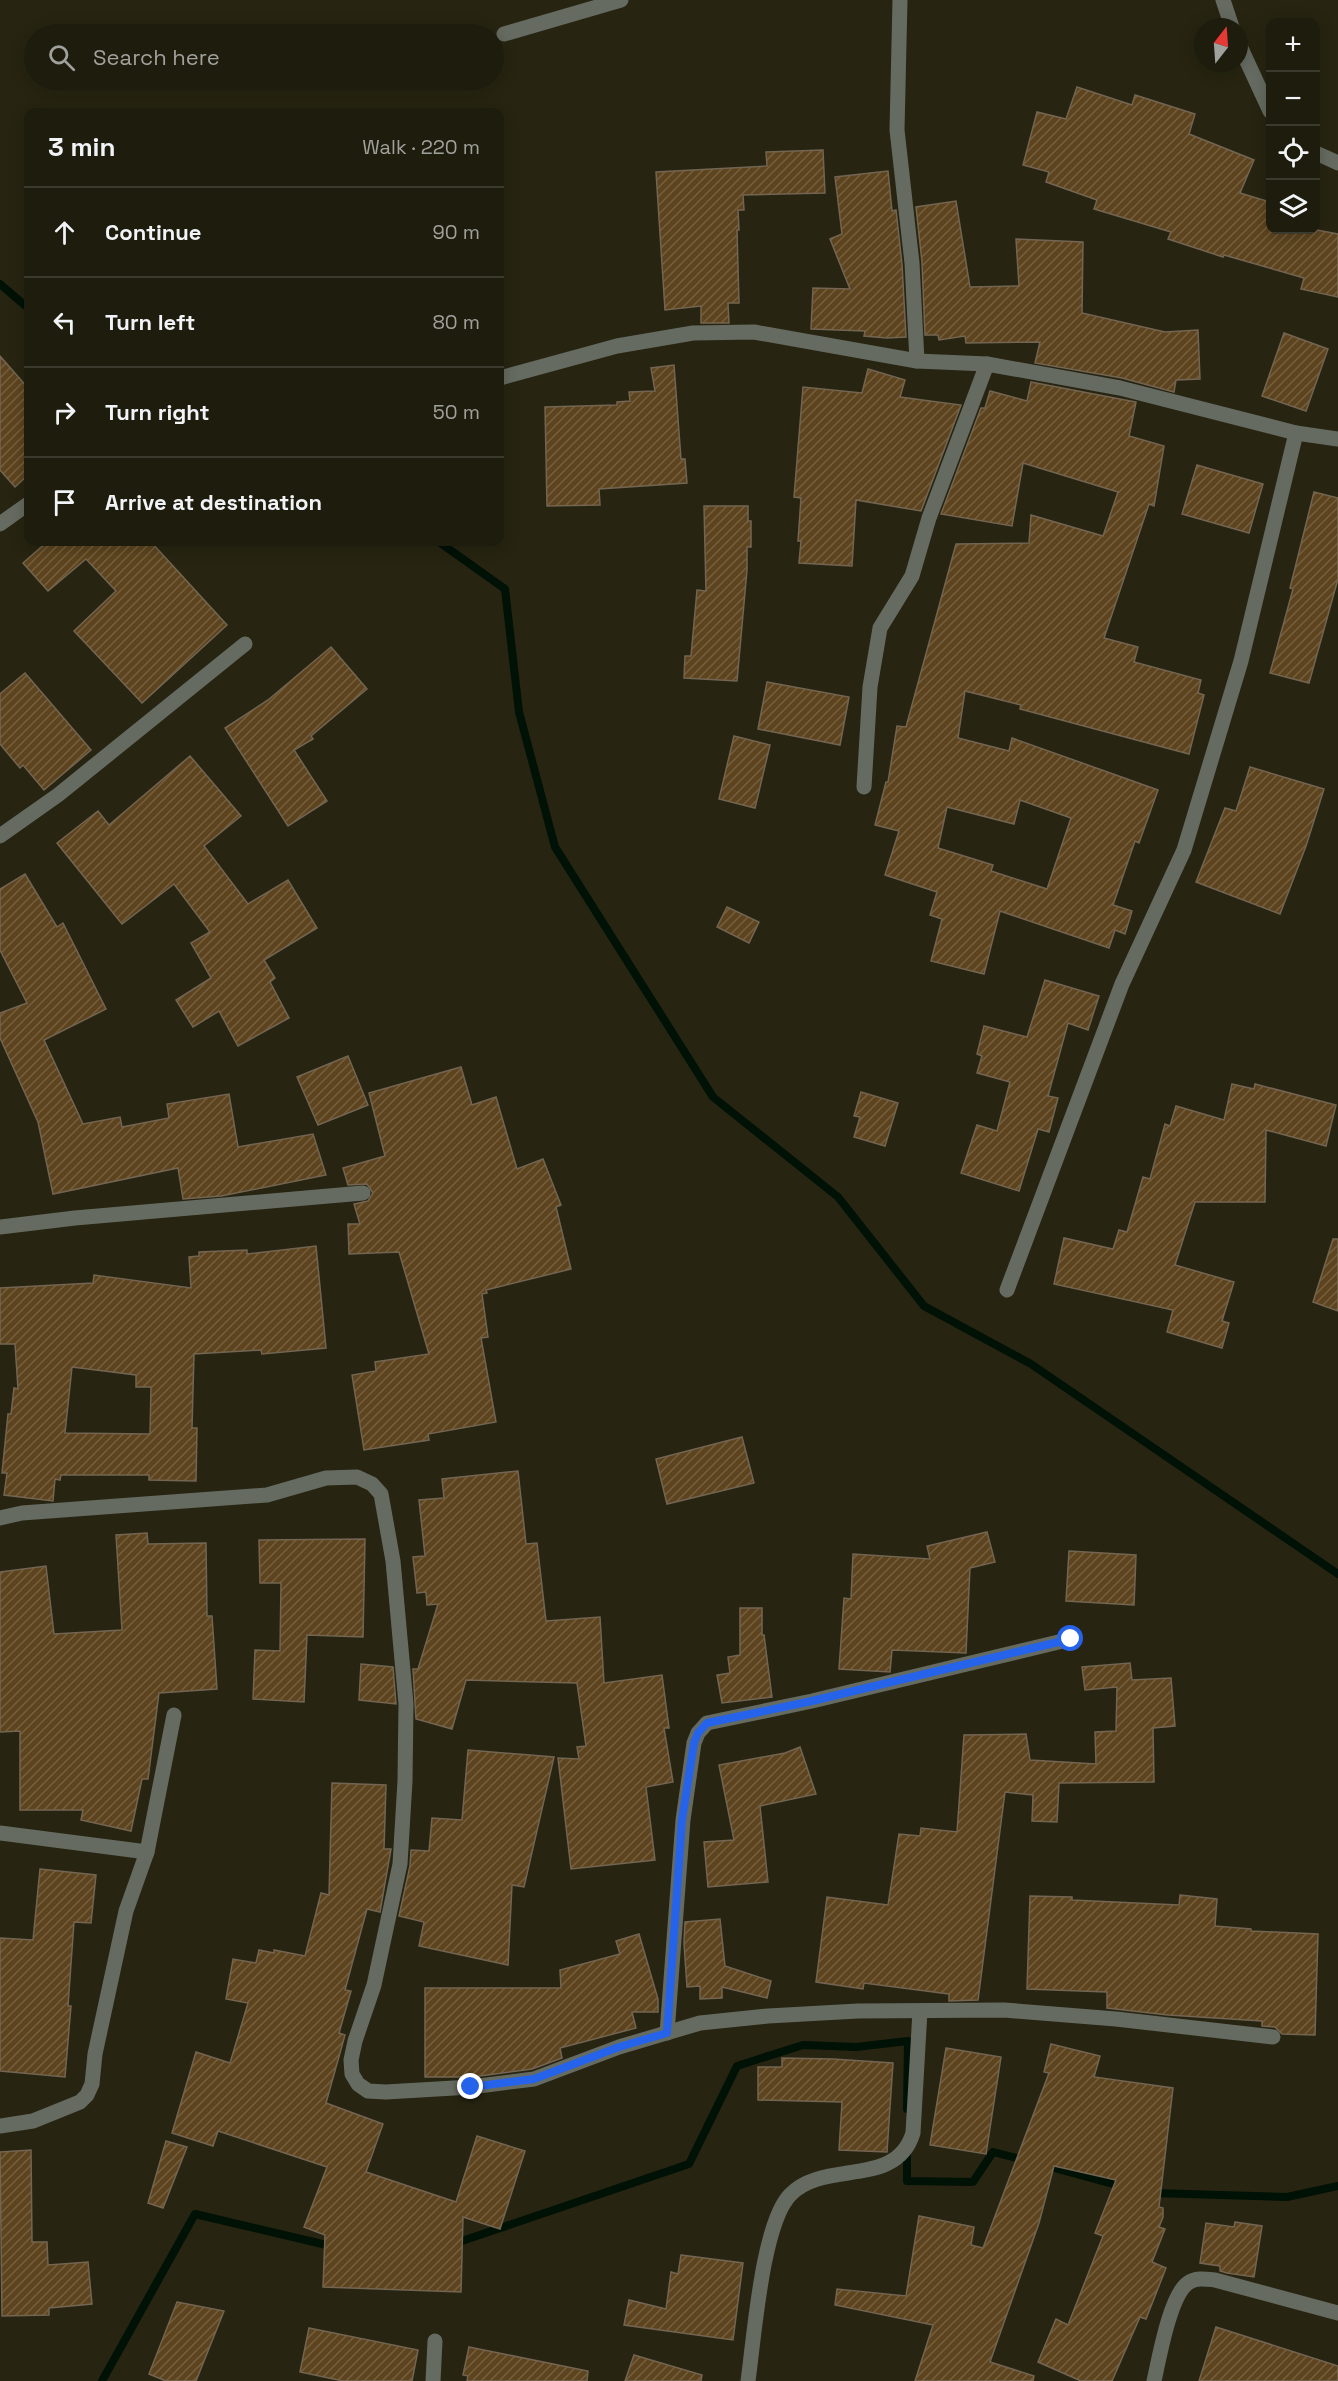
<!DOCTYPE html>
<html lang="en">
<head>
<meta charset="utf-8">
<style>
	body { margin:0; font-family:"Space Grotesk",sans-serif; background:#2a291b; color:#f1f3f6 }
	.controls { position:absolute; right:18px; top:18px; display:grid; overflow:hidden; border-radius:12px; box-shadow:0 3px 15px #0003 }
	.controls button { width:54px; height:54px; display:grid; place-items:center; padding:0; border:0; border-bottom:2px solid #3b3a2e; background:#1d1c0d; color:#f1f3f6; font:30px sans-serif }
	.compass { position:absolute; left:1194px; top:18px; width:54px; height:54px; border-radius:50%; background:#1d1c0d; box-shadow:0 3px 15px #0003; rotate:17deg }
	.stop { position:absolute; width:18px; height:18px; margin:-14px; border:4px solid #2563eb; border-radius:50%; background:#fff }
	.stop.end { background:#2563eb; border-color:#fff; box-shadow:0 2px 6px #0008 }
	.list { margin:0; padding:0; list-style:none }
	h2 { display:flex; justify-content:space-between; align-items:center; height:78px; margin:0; padding:0 24px; font-size:26px }
	h2 small { font-size:20px; font-weight:400; color:#a0a19d }
	.list li { display:grid; grid-template-columns:39px 1fr auto; gap:18px; align-items:center; box-sizing:border-box; height:90px; padding:0 24px; border-top:2px solid #3b3a2e }
	.list b { display:block; font-size:22px; white-space:nowrap }
	.list em { font-size:20px; font-style:normal; color:#a0a19d }
	.icon { flex:none; width:33px; height:33px; fill:none; stroke:currentColor; stroke-width:2; stroke-linecap:round; stroke-linejoin:round }
	.map { position:relative; flex:none; width:1338px; height:2381px; overflow:hidden }
	.search { position:absolute; background:#1d1c0d; box-shadow:0 3px 15px #0003; left:24px; top:24px; width:480px; height:66px; display:flex; align-items:center; gap:15px; box-sizing:border-box; padding:0 21px; border-radius:33px; color:#a0a19d; font-size:22px }
	.panel { position:absolute; background:#1d1c0d; box-shadow:0 3px 15px #0003; left:24px; top:108px; width:480px; height:438px; border-radius:12px }
	.map>svg:first-child { display:block }
</style>
</head>
<body>
<div class="map">
<svg width="1338" height="2381" viewBox="0 0 1338 2381">
	<defs>
		<pattern id="building-hatch" width="6" height="6" patternUnits="userSpaceOnUse" patternTransform="scale(1.5)"><rect width="6" height="6" fill="#5d441e"/><path d="M-1 1l2-2M0 6l6-6M5 7l2-2" fill="none" stroke="#745f3e"/></pattern>
	</defs>
	<rect width="100%" height="100%" fill="#272511"/>
	<g fill="none" stroke-linecap="round" stroke-linejoin="round">
		<g stroke="#001106" stroke-width="8">
			<path d="M0,284L28,308"/>
			<path d="M439,542L505,589L519,712L555,847L713,1097L838,1197L924,1306L1031,1364L1338,1574"/>
			<path d="M907,2146V2181L973,2182L993,2152L1028,2161"/>
			<path d="M1043,2165L1124,2187"/>
			<path d="M1153,2193L1287,2197L1338,2186"/>
			<path d="M453,2244L689,2164L737,2066L803,2045L856,2047L908,2041L907,2109"/>
			<path d="M102,2381L195,2214L335,2247"/>
		</g>
	</g>
	<g fill="url(#building-hatch)" stroke="#736552" stroke-width="1.5" fill-rule="evenodd">
		<path d="M1077,87L1132,105L1135,95L1195,114L1189,134L1254,160L1240,193L1270,202V230H1317L1338,234V297L1301,289L1304,278L1224,255L1223,257L1168,239L1171,232L1094,209L1097,200L1046,182L1049,172L1023,165L1037,112L1066,119Z"/>
		<path d="M823,150L825,193L743,195L744,210H738L739,230H737L739,303H728L729,323H701V306L665,310L656,172L767,166L766,152Z"/>
		<path d="M888,171L892,211L896,210L902,264L906,337L887,338L864,336L865,331L811,329L813,288L850,289L830,239L842,234L835,177Z"/>
		<path d="M956,201L970,287L1019,286L1016,239L1083,242L1082,313L1165,332L1198,330L1200,379L1176,380L1174,392L1122,378L1035,363L1040,342L966,343L965,336L939,340L938,335H925L922,262L916,207Z"/>
		<path d="M1284,333L1328,349L1306,411L1262,396Z"/>
		<path d="M0,356L28,388V475L15,487L0,470Z"/>
		<path d="M674,365L681,459H685L687,483L599,489L600,505L547,506L545,407L617,405V402L630,401L629,392L655,391L651,368Z"/>
		<path d="M868,369L905,380L900,397L961,405L921,511L856,500L852,566L799,563L801,541H798L801,498L794,497L803,387L862,393Z"/>
		<path d="M1031,382L1136,402L1129,436L1164,446L1154,506L1149,504L1104,638L1138,647L1134,662L1201,680L1198,693L1204,695L1189,754L1020,709L1021,705L965,691L958,738L1009,751L1012,738L1158,790L1139,843L1135,841L1113,905L1132,911L1125,934L1115,930L1109,948L1000,911L984,974L931,961L942,919L930,915L937,892L885,875L899,831L875,825L886,782H888L897,726L906,727L956,544L1029,543L1031,515L1103,536L1118,492L1023,463L1012,526L941,514L981,408H985L990,391L1027,401ZM1020,800L1071,818L1047,889L991,871L993,865L938,848L947,807L1014,824Z"/>
		<path d="M1197,465L1263,484L1249,533L1182,514Z"/>
		<path d="M1314,492L1338,498V579L1309,683L1270,673L1293,589L1290,588Z"/>
		<path d="M704,506H748V521H751V547H747V570L737,681L684,678L685,656H691L697,590L706,591Z"/>
		<path d="M47,542H151L227,625L142,703L74,631L116,591L86,559L48,591L23,563Z"/>
		<path d="M331,647L367,689L311,736L313,739L294,750L327,801L288,826L225,728L268,700Z"/>
		<path d="M25,673L91,750L44,790L23,765L20,768L0,744V694Z"/>
		<path d="M767,682L849,697L840,745L758,729Z"/>
		<path d="M734,736L770,745L755,808L719,799Z"/>
		<path d="M190,756L241,816L204,846L248,904L288,880L317,928L264,960L275,978L270,982L289,1018L238,1046L219,1011L193,1027L176,1000L211,978L191,943L210,932L174,884L122,924L57,843L98,811L109,825Z"/>
		<path d="M1250,767L1324,789L1306,846L1280,914L1196,882L1225,808L1236,811Z"/>
		<path d="M25,874L57,927L63,923L106,1009L44,1040L83,1124L120,1117L122,1127L169,1118L167,1104L229,1094L238,1147L313,1134L326,1175L221,1196L183,1199L178,1168L53,1194L38,1122L0,1038V1013L27,1003L0,950V889Z"/>
		<path d="M727,907L759,922L749,943L717,927Z"/>
		<path d="M1045,980L1099,996L1088,1030L1068,1023L1048,1096L1058,1098L1049,1132L1038,1129L1019,1191L961,1173L977,1125L997,1131L1010,1082L977,1073L982,1056L977,1054L984,1026L1027,1037Z"/>
		<path d="M348,1056L368,1105L318,1125L297,1077Z"/>
		<path d="M461,1067L472,1105L496,1097L517,1169L543,1159L561,1205L556,1207L571,1269L486,1290L487,1293L482,1294L488,1337L481,1338L496,1422L428,1434L429,1440L364,1450L352,1375L376,1371L375,1362L429,1354L399,1252L349,1254L348,1224H360L354,1204L368,1201L373,1193L367,1184L348,1185L343,1168L385,1156L369,1093Z"/>
		<path d="M1232,1084L1254,1089L1255,1084L1336,1105L1326,1146L1266,1130L1265,1202H1195L1175,1265L1234,1282L1222,1321L1229,1323L1222,1348L1167,1332L1173,1310L1054,1284L1064,1238L1113,1249L1119,1230L1127,1232L1143,1177L1150,1179L1165,1124L1170,1126L1176,1106L1224,1120Z"/>
		<path d="M861,1092L898,1103L885,1146L854,1137L860,1117L854,1116Z"/>
		<path d="M1333,1239H1338V1311L1313,1302Z"/>
		<path d="M316,1246L326,1348L262,1354L261,1350L194,1354L192,1428H197L196,1481L149,1480V1475H61L60,1480L55,1479L53,1501L4,1495L7,1473H2L8,1414H11L14,1388L18,1389L15,1344H0V1288L93,1283L94,1275L191,1288L189,1257L199,1256V1252L247,1250V1254ZM72,1367L136,1375V1387H151L150,1434L65,1433Z"/>
		<path d="M742,1437L754,1483L667,1504L656,1459Z"/>
		<path d="M518,1471L526,1544L537,1543L546,1621L600,1617L604,1683L662,1675L669,1728H664L673,1782L646,1787L655,1860L571,1869L558,1758L579,1759L577,1747L586,1746L577,1683L466,1680L452,1729L416,1719L413,1669H418L438,1604L427,1605L426,1592L417,1593L413,1557L425,1556L419,1500L444,1498L442,1479Z"/>
		<path d="M987,1532L995,1562L970,1568L966,1653L892,1650L890,1672L839,1669L844,1598L851,1599L853,1554L930,1559L927,1546Z"/>
		<path d="M147,1533L148,1544L206,1543L207,1616H212L217,1689L159,1693L148,1779H142L131,1831L81,1820L83,1810H20V1731L0,1732V1572L46,1566L54,1634L122,1630L116,1535Z"/>
		<path d="M365,1539L363,1637L307,1635L304,1702L253,1699L255,1650L280,1651L281,1583H260L259,1540Z"/>
		<path d="M1069,1551L1136,1555L1134,1605L1066,1601Z"/>
		<path d="M740,1608H762V1635H764L772,1697L722,1703L717,1675L730,1673L728,1657L740,1655Z"/>
		<path d="M1130,1663L1132,1680L1171,1678L1175,1726L1153,1728L1154,1782L1059,1783L1057,1822L1032,1821L1033,1795L1005,1792L978,2000L949,2001V1994L864,1983L863,1989L816,1982L827,1897L888,1905L899,1834L920,1836L921,1828L957,1832L964,1735L1026,1734L1030,1760L1096,1764L1095,1732L1116,1731L1117,1687L1085,1690L1082,1667Z"/>
		<path d="M361,1664L393,1667L396,1704L359,1700Z"/>
		<path d="M800,1747L816,1794L760,1806L768,1882L708,1887L704,1842L734,1840L719,1765L785,1753Z"/>
		<path d="M468,1750L554,1757L524,1887L512,1885L508,1965L419,1946L424,1922L399,1916L410,1866L411,1850L429,1851L432,1818L462,1820Z"/>
		<path d="M332,1783L386,1785L384,1849H391L380,1912L367,1909L345,1990L351,1991L339,2033L345,2035L326,2103L383,2124L366,2172L456,2202L477,2136L525,2151L500,2229L463,2217L461,2292L323,2287L325,2235L304,2227L327,2167L218,2131L213,2146L172,2133L196,2052L230,2063L248,2003L226,1999L233,1959L256,1963L259,1950L274,1953V1950L305,1956L321,1893L329,1895Z"/>
		<path d="M40,1869L96,1875L91,1923L74,1922L68,2006H71L65,2077L0,2071V1938L33,1940Z"/>
		<path d="M1180,1895L1217,1899L1215,1926L1251,1929V1931L1318,1934L1315,2035L1282,2034L1275,2027L1262,2026V2021L1168,2015L1107,2008V1992L1027,1989L1030,1896L1072,1897V1900L1179,1905Z"/>
		<path d="M720,1919L725,1966L771,1981L767,1998L722,1987V1998L700,1999V1986L687,1987L684,1943L685,1922Z"/>
		<path d="M639,1934L658,1999V2012H632L636,2028L560,2048L562,2058L532,2069L472,2077H425V1988H561L560,1970L620,1954L616,1941Z"/>
		<path d="M1051,2044L1100,2056L1094,2077L1173,2088L1159,2207L1163,2208V2217L1159,2227L1165,2229L1152,2262L1166,2268L1146,2319L1140,2317L1112,2381H1081L1038,2362L1056,2319L1068,2325L1103,2236L1095,2233L1116,2180L1054,2166L1039,2223L990,2362L1034,2376L1033,2381H915L933,2325L835,2305L837,2289L906,2296L919,2216L974,2227L971,2245L983,2248L1049,2073L1044,2072Z"/>
		<path d="M946,2048L1001,2057L986,2154L930,2145Z"/>
		<path d="M782,2058L833,2059L893,2063L887,2152L839,2150L842,2102L758,2100V2067H782Z"/>
		<path d="M166,2141L187,2147L163,2208L148,2203Z"/>
		<path d="M31,2150L32,2242H47L48,2265L88,2262L92,2304L49,2308V2315L2,2316L0,2152Z"/>
		<path d="M1235,2222L1262,2226L1254,2277L1227,2273L1220,2271V2266L1200,2263L1206,2223L1234,2227Z"/>
		<path d="M681,2255L743,2263L733,2340L624,2325L629,2300L666,2309L671,2272L678,2274Z"/>
		<path d="M177,2302L224,2311L196,2381H166L149,2374Z"/>
		<path d="M1216,2327L1338,2366V2381H1199Z"/>
		<path d="M309,2328L418,2350L412,2381H343L300,2372Z"/>
		<path d="M469,2347L588,2371L587,2381H467L468,2376L463,2375Z"/>
		<path d="M634,2355L702,2375L701,2381H625Z"/>
	</g>
	<g fill="none" stroke-linecap="round" stroke-linejoin="round">
		<g stroke="#666b62" stroke-width="15">
			<path d="M900,0L897,130L912,263L917,361"/>
			<path d="M1223,0L1232,27"/>
			<path d="M504,34L621,0"/>
			<path d="M1239,44L1270,111"/>
			<path d="M1316,153L1338,163"/>
			<path d="M500,378L617,346L693,333L754,332L917,361L987,364L1120,388L1296,433L1338,439"/>
			<path d="M0,524L28,504"/>
			<path d="M864,787L870,687L880,628L912,576L929,518L987,364"/>
			<path d="M0,836L58,795L245,644"/>
			<path d="M0,1227L75,1218L363,1193"/>
			<path d="M1007,1290L1122,984L1184,850L1241,661L1296,433"/>
			<path d="M0,1518L22,1513L267,1495L326,1478L357,1477L372,1484L381,1494L393,1561L406,1704L405,1781L400,1864L374,1985L355,2041L351,2060L352,2074L358,2084L368,2091L386,2092L471,2087L534,2079L619,2047L700,2023L768,2016L858,2011L1004,2010L1116,2019L1273,2037"/>
			<path d="M0,1833L147,1852"/>
			<path d="M667,2033L683,1820L694,1743L698,1733L707,1723L812,1701L1071,1639"/>
			<path d="M0,2126L33,2121L80,2102L87,2095L92,2084L95,2054L126,1911L147,1852L174,1715"/>
			<path d="M433,2381L435,2341"/>
			<path d="M748,2381C754,2339 762,2224 790,2195C824,2159 896,2189 913,2133L920,2011"/>
			<path d="M1154,2381C1159,2359 1170,2295 1188,2283C1196,2277 1206,2279 1215,2280L1338,2313"/>
		</g>
	</g>
	<g fill="none" stroke-linecap="round" stroke-linejoin="round">
		<path stroke="#2563eb" stroke-width="8" d="M471,2087L534,2079L619,2047L667,2033L682,1820L694,1743L698,1733L707,1723L812,1701L1071,1639"/>
	</g>
</svg>
<div class="controls">
<button>+</button>
<button>−</button>
<button><svg class="icon" aria-label="locate" viewBox="0 0 24 24"><circle cx="12" cy="12" r="6"/><path d="M12 2v4M12 18v4M2 12h4M18 12h4"/></svg></button>
<button><svg class="icon" aria-label="layers" viewBox="0 0 24 24"><path d="M12 4l9 5-9 5-9-5zM3 14l9 5 9-5"/></svg></button>
</div>
<svg class="compass" viewBox="-18 -18 36 36"><path d="M0-13l5 13h-10z" fill="#e53935"/><path d="M0 13l5-13h-10z" fill="#a0a19d"/></svg>
<div class="stop" style="left:1071px;top:1639px"></div>
<div class="stop end" style="left:471px;top:2087px"></div>
<div class="search"><svg class="icon" aria-label="search" viewBox="0 0 24 24"><circle cx="10" cy="10" r="6"/><path d="M15 15l6 6"/></svg>Search here</div>
<section class="panel">
<h2>3 min<small>Walk · 220 m</small></h2>
<ul class="list">
<li><svg class="icon" aria-label="ahead" viewBox="0 0 24 24"><path d="M12 20V5M6 11l6-6 6 6"/></svg><div><b>Continue</b></div><em>90 m</em></li>
<li><svg class="icon" aria-label="left" viewBox="0 0 24 24"><path d="M17 20v-9H6M10 6l-5 5 5 5"/></svg><div><b>Turn left</b></div><em>80 m</em></li>
<li><svg class="icon" aria-label="right" viewBox="0 0 24 24"><path d="M7 20v-9h11M14 6l5 5-5 5"/></svg><div><b>Turn right</b></div><em>50 m</em></li>
<li><svg class="icon" aria-label="arrive" viewBox="0 0 24 24"><path d="M6 21V4h12l-3 4 3 4H6"/></svg><div><b>Arrive at destination</b></div></li>
</ul>
</section>
</div>
</body>
</html>
